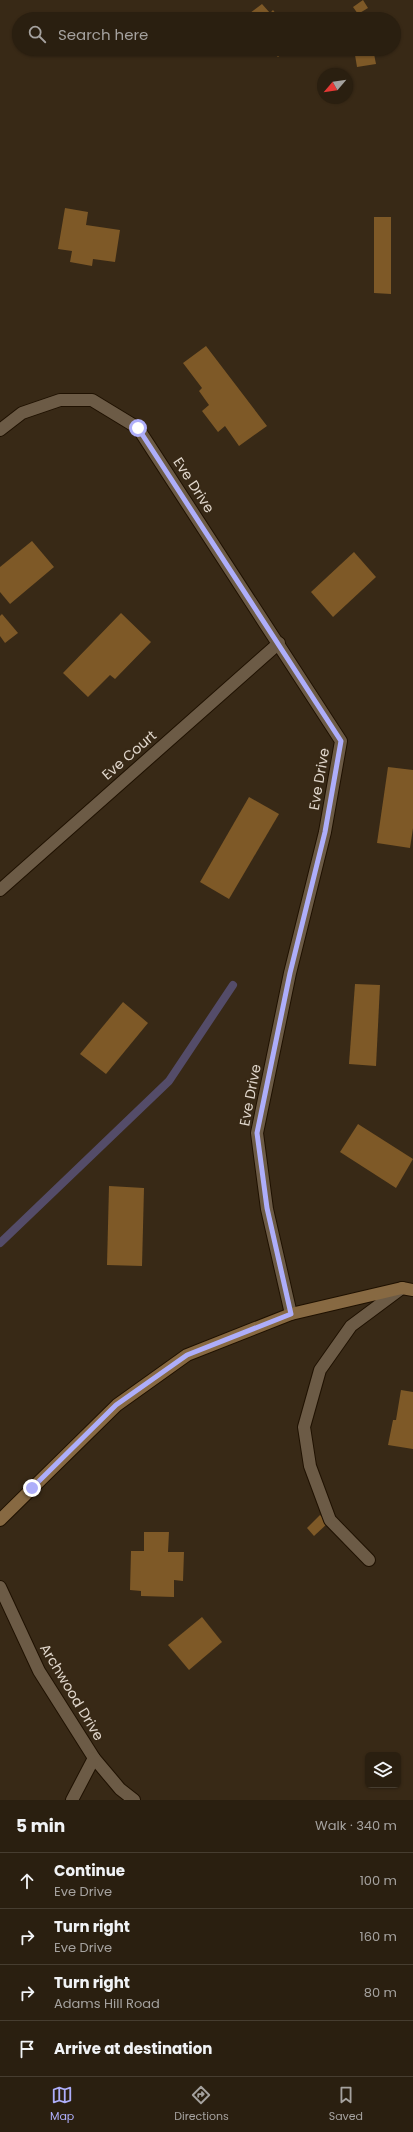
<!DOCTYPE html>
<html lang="en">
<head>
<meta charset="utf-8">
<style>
	body { margin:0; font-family:Poppins,sans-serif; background:#362c1e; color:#f1f3f6 }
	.controls { position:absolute; right:12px; bottom:12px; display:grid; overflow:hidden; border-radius:6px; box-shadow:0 1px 3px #0004 }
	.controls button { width:36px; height:36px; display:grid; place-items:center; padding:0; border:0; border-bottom:1px solid #463d30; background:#2a1f10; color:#f1f3f6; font:20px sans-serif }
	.compass { position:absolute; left:317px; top:68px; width:36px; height:36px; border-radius:50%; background:#2a1f10; box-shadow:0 1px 3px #0004; rotate:241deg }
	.stop { position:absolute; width:12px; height:12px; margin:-9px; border:3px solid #aeaefa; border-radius:50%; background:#fff }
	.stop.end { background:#aeaefa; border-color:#fff; box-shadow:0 1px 4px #0008 }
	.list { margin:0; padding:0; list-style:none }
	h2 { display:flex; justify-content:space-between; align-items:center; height:52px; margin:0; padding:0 16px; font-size:17px }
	h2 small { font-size:13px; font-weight:400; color:#a5a29f }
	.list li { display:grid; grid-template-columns:26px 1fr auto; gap:12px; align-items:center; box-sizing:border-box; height:56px; padding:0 16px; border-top:1px solid #463d30 }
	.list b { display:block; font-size:15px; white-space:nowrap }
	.list p { margin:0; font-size:13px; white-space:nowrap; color:#a5a29f }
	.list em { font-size:13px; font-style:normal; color:#a5a29f }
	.icon { flex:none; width:22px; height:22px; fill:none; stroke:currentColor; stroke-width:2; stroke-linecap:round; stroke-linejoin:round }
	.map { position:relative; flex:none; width:413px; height:1800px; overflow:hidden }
	.search { position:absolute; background:#2a1f10; box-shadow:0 1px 3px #0004; left:12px; right:12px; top:12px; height:44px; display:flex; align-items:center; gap:10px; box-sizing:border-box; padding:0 14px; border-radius:22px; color:#a5a29f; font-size:15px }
	.sheet { height:276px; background:#2a1f10 }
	nav { display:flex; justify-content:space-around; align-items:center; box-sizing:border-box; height:56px; border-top:1px solid #463d30; background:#2a1f10; font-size:11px; color:#a5a29f }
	nav a { display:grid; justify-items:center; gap:2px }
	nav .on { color:#aeaefa }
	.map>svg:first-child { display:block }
</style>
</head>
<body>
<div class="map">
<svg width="413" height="1800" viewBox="0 0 413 1800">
	<rect width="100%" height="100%" fill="#382916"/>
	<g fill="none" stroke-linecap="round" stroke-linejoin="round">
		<path stroke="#544c69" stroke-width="8" d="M0,1243L169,1081L233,985"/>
	</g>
	<g fill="#7e5927">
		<path d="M363,0L368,8L358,14L353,7Z"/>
		<path d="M262,4L270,13L273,10L280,19H248L246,16Z"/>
		<path d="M268,49H288L278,57Z"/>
		<path d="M354,49H373L376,64L357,67Z"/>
		<path d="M65,208L88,212L86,225L120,230L115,262L93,259L92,266L70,262L72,251L58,249Z"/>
		<path d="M374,217H391V294L374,293Z"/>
		<path d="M206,346L267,426L239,446L225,426L218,432L202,411L209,405L199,391L202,388L183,363Z"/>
		<path d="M32,541L54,567L10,604L0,592V567Z"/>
		<path d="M354,552L376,577L333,617L311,592Z"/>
		<path d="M121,613L151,642L115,679L110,675L88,697L63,673Z"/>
		<path d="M2,614L18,633L5,643L0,636V616Z"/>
		<path d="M388,767L413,770V828L410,848L377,843Z"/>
		<path d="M249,797L279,814L229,899L200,882Z"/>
		<path d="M355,984L380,985L376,1066L349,1064Z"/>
		<path d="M123,1002L148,1023L106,1074L80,1054Z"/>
		<path d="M358,1124L413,1159L396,1188L340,1152Z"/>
		<path d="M109,1186L144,1188L142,1266L107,1265Z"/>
		<path d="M401,1390L413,1392V1449L388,1445L393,1420H396Z"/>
		<path d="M320,1515L328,1523L314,1536L307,1528Z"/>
		<path d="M144,1532H169L168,1552H184L183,1581L174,1580V1597L141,1596V1591L130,1590L131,1551H144Z"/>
		<path d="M202,1617L222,1642L189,1670L168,1645Z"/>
	</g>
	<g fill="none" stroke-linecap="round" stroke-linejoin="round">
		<g stroke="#1f1101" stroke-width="14">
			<g id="street">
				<path d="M0,430L22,413L60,400H92L138,428L341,741L325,832L290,973L257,1133L267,1209L291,1314"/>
				<path d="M0,890L279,643"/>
				<path d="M369,1560L330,1520L310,1466L304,1427L320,1370L351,1326L402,1288"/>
				<path d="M0,1587L39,1671L94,1758L120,1789L134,1800"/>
				<path d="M72,1800L94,1758"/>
			</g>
		</g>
		<g stroke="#1f1101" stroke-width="14">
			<path id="secondary" d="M0,1520L117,1405L187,1355L291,1314L402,1288L413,1290"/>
		</g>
		<use href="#street" stroke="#6c5b46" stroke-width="12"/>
		<use href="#secondary" stroke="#876942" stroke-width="12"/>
	</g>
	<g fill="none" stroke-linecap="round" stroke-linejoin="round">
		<path stroke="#aeaefa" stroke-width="5" d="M32,1488L116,1405L187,1355L291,1314L267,1208L257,1133L290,973L325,832L341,741L138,428"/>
	</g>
	<g text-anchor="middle" stroke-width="4" stroke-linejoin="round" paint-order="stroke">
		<g font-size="14" fill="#e1d7cc" stroke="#382916">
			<text transform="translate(194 485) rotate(57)" y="5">Eve Drive</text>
			<text transform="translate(129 755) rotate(-41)" y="5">Eve Court</text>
			<text transform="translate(319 779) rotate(-80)" y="5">Eve Drive</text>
			<text transform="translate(250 1095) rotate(-79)" y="5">Eve Drive</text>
			<text transform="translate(72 1692) rotate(59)" y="5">Archwood Drive</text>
		</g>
	</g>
</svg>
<div class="controls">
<button><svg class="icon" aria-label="layers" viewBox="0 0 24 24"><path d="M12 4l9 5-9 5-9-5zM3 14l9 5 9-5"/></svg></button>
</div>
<svg class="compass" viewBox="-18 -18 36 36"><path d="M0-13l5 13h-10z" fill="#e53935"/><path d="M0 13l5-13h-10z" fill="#a5a29f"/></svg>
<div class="stop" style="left:138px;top:428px"></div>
<div class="stop end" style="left:32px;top:1488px"></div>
<div class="search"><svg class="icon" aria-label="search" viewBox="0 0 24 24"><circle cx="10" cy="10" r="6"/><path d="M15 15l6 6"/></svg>Search here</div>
</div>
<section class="sheet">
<h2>5 min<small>Walk · 340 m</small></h2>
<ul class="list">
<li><svg class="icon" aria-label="ahead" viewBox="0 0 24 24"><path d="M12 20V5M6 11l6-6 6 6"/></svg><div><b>Continue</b><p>Eve Drive</p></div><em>100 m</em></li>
<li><svg class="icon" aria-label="right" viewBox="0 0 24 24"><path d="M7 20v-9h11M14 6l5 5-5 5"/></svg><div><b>Turn right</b><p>Eve Drive</p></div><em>160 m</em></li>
<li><svg class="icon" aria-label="right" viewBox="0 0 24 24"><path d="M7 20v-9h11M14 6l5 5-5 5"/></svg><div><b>Turn right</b><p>Adams Hill Road</p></div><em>80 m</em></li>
<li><svg class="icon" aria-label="arrive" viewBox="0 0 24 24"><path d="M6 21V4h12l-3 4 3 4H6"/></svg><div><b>Arrive at destination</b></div></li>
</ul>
</section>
<nav>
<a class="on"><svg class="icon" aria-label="map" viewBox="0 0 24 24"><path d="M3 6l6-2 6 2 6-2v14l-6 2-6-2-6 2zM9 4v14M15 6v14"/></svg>Map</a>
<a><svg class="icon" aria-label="directions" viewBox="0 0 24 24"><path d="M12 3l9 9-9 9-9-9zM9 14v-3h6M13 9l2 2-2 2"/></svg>Directions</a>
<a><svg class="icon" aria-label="saved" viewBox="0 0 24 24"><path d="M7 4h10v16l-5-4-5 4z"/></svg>Saved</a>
</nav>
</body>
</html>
